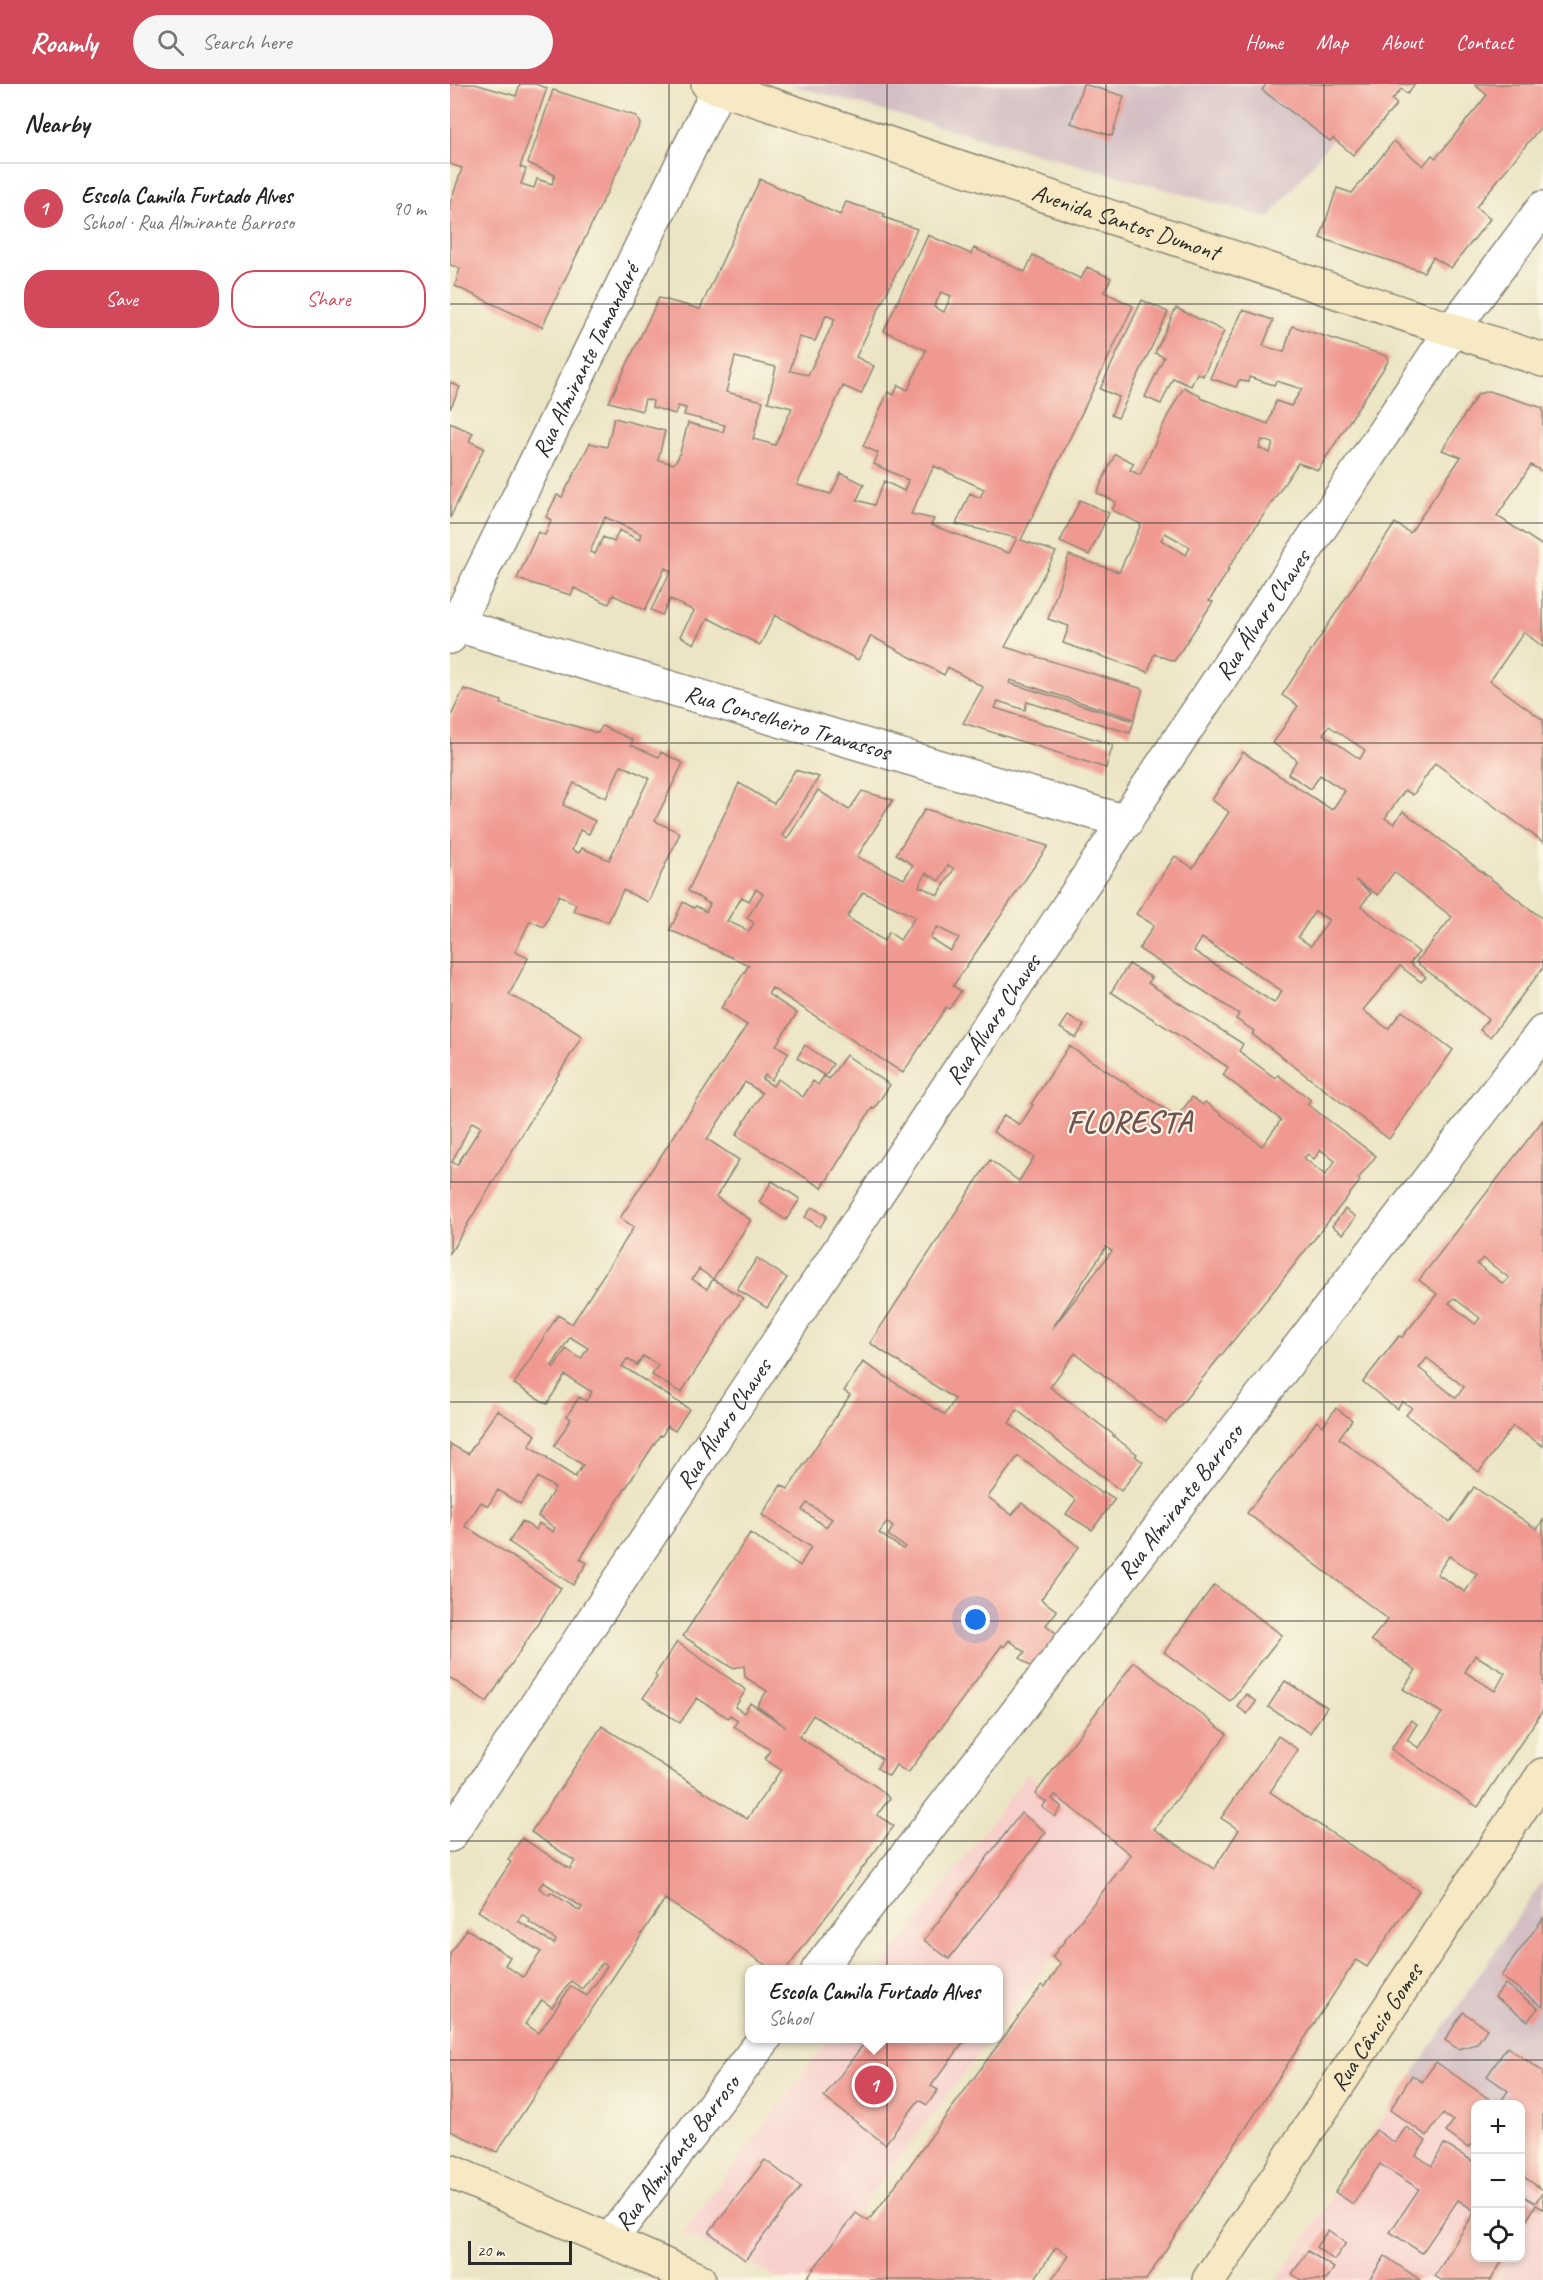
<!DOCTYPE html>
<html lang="en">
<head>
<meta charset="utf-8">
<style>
	body { margin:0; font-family:Caveat,sans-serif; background:#f6f6f6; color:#222 }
	.controls { position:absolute; right:18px; bottom:18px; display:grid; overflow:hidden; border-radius:12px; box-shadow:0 3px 9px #0003 }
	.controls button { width:54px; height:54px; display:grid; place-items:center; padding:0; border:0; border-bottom:2px solid #e0e0e0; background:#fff; color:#222; font:30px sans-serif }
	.scale { position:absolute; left:18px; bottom:15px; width:104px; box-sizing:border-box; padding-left:6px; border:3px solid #2b2b2b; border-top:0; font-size:16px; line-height:21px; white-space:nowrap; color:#2b2b2b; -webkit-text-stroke:4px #fcf5e5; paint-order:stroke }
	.you { position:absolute; left:526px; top:1536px; width:21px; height:21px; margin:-15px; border:4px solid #fff; border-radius:50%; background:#1a73e8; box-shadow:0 0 0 9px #1a73e833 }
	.badge { display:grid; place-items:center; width:39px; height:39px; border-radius:50%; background:#d1495b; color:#fff; font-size:20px; font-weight:700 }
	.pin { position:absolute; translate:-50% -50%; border:3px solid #fff; box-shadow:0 2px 6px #0006 }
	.popup { position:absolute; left:295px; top:1881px; width:258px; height:78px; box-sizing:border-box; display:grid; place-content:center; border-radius:12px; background:#fff; filter:drop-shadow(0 2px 4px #0005); font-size:20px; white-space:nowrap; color:#767676 }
	.popup b { font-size:22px; color:#222 }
	.popup::after { content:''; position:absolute; left:50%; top:100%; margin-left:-12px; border:12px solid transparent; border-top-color:#fff }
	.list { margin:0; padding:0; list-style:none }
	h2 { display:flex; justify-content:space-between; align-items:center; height:78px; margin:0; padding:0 24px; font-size:26px }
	h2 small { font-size:20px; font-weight:400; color:#767676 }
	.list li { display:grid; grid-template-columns:39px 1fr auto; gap:18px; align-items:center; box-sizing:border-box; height:90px; padding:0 24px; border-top:2px solid #e0e0e0 }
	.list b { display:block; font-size:22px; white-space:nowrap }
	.list p { margin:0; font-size:20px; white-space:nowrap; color:#767676 }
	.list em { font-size:20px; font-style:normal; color:#767676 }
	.actions { display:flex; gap:12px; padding:18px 24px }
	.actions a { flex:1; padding:14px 0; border:2px solid #d1495b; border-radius:24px; text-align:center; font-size:21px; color:#d1495b }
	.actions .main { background:#d1495b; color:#fff }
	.icon { flex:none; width:33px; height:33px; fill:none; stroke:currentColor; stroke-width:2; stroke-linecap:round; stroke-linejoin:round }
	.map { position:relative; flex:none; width:1093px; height:2196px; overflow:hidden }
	header { display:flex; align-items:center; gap:36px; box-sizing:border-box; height:84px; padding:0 30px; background:#d1495b; color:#fff }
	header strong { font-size:28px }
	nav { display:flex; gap:33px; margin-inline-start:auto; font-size:21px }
	.search { width:420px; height:54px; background:#f6f6f6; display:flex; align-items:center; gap:15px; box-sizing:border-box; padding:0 21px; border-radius:33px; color:#767676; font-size:22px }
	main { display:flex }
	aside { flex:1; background:#fff }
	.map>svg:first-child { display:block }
</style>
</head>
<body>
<header>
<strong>Roamly</strong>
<div class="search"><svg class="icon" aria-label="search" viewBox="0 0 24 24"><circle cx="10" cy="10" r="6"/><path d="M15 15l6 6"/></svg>Search here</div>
<nav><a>Home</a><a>Map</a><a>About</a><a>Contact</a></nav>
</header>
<main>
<aside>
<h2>Nearby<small></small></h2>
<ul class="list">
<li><span class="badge">1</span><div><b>Escola Camila Furtado Alves</b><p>School · Rua Almirante Barroso</p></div><em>90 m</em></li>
</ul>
<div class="actions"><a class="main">Save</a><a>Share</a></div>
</aside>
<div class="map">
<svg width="1093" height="2196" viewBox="0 0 1093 2196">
	<rect width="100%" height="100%" fill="#fcf5e5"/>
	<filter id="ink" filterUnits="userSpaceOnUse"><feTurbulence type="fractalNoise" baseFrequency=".0167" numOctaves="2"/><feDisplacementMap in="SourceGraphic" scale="12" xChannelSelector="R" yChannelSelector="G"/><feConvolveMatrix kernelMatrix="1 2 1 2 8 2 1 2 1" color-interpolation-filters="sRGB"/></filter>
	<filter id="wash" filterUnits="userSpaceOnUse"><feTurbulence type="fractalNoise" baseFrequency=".008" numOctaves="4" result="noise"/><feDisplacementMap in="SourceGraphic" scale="24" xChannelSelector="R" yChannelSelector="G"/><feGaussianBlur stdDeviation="1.35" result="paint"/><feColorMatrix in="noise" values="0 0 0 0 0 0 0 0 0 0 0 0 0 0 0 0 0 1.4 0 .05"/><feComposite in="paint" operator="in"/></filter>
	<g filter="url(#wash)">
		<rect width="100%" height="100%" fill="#ece5c5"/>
		<g fill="#f7d0cc">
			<path d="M577,1690L681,1771L549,1944L548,1886H430Z"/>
			<path d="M379,1955H540L355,2196H334L232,2150Z"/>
			<path d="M962,1991L1025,2036L1026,2174H1070L1071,2067L1093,2083V2196H828Z"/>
		</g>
		<g fill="#d2bec3">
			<path d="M337,0H927L819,134Z"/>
			<path d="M1093,1796V2083L1070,2020H1026L1025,2036L962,1991Z"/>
		</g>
		<g id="blocks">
			<g fill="#f09991" fill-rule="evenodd">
				<path d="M0,0H25L66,12L70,0H85L97,4L70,83L76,85L71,100L84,104L87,95L102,100L105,91L78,79L103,6L186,32L190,40L92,243L5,202L10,184L0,181V120L12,84L0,80Z"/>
				<path d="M633,0L674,12L662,52L621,39Z"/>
				<path d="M816,0H965L957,10L951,5L942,16L947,20L903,71L883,54L880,57L812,6Z"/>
				<path d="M1024,0H1093V40L1026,123L1040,135L1001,184L983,173L974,188L870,154L887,104L902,109L944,57L973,82L982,71L986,74L1037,11Z"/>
				<path d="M310,95L390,131L396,118L435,130L433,133L467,145L406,273L424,282L411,310L393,302L347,401L381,410L391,389L414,400L407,416L424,421L434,397L454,407L458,396L424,380L428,369L413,362L438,308L444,311L448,301L458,306L476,266L434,247L478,151L521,170L524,164L575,188L583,171L631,195L637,183L661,194L654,208L683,222L571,456L606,468L555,563L693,605L684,635L560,596L559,599L684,637L680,649L577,618L575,626L548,617L545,624L663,661L656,684L513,639L533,603L498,583L494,591L421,552L408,576L325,531L310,561L258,534L244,560L230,552L244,527L220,515L212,531L201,526L221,487L215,484L195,526L163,511L159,520L124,504L121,511L67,495L88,448L95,451L101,436L96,433L107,411L112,413L140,359L157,363L164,334L215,347L208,376L224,380L229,372L238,339L273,348L275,341L234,331L236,324L228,322L225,330L202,323L203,317L195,315L192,327L159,318L209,214L250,225ZM491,208L501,212L494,228L484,223ZM376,231L385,235L358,291L340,287L349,253L365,257ZM285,273L326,283L318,318L342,324L325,361L303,355L313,317L276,308ZM484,382L534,405L530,414L520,409L506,440L567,454L559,469L481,441L484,435L461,430ZM155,433L191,450L189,456L169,446L164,458L153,453L145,470L140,468Z"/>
				<path d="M692,216L718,228L668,334L661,331L669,313L650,305Z"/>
				<path d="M726,224L774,247L753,292L747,289L741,302L723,294L711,320L695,313L714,273L705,269Z"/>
				<path d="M793,226L823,236L813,262L834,268L842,242L937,272L939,276L868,386L848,379L777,486H779L759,517L763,518L724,577L704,570L698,588L613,559L619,542L598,535L619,471L669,488L691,440L662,426L666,418L647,409L665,370L684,379L680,386L690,391L717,333L734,303L750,312V314L818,340L826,317L841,322L852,305L826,297L824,301L799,293L798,298L789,296L786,303L760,294ZM812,356L823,359L820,369L809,364ZM715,449L740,463L736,471L711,456Z"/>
				<path d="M0,298L10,303L0,325Z"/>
				<path d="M1039,307L1093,324V388L1081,381L1047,432L1093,462V563L1074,548L1040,597L1093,636V758L985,679L963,711L955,706L935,734L944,740L953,727L1093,835V884L1040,953L1030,946L1038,935L966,878L1002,833L944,788L928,811L905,796L921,809L911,822L969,868L960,879L976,893L971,898L950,882L913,926L938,945L952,927L1003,966L939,1055L802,950L804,947L786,935L789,930L689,865L704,841L686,830L725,772L743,784L779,728L762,716L793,668L882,726L895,707L870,691L861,705L838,690L847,676L823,659L848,622L832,611L945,439L960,449L1011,373L992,366L1028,310ZM879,642L915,666L910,675L873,650ZM865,827L879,836L861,862L848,853ZM752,854L832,907L824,919L744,867Z"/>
				<path d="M0,339L23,349L19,357L34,364L0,434Z"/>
				<path d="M630,416L659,429L639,471L610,458Z"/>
				<path d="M14,605L52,617L51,620L148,649L152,642L183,656L181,661L209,673L211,668L233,679L205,737L230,749L198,818L173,806L158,838L123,827L126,820L109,811L94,843L80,837L65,868L78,874L59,911L94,928L132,952L0,1169V634ZM171,681L199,694L159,776L132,764L129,769L122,766L130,746L139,750L145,737L113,721L124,699L156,714ZM22,1038L31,1043L7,1081L2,1078Z"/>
				<path d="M345,686L369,693L332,751L337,755L368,706L399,726L412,707L443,716L407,773L454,795L463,781L446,770L475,725L598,762L503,902L511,907L499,925L496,923L453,989L322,904L318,910L347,929L326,961L339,969L321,996L315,991L312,995L323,1002L328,995L353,1013L363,997L368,1001L374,992L379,995L396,971L440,1001L424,1025L422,1024L372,1104L286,1051L312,1009L295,998L257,1055L289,1076L266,1113L301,1136L263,1195L249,1185L242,1195L257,1205L263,1195L293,1214L231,1309L202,1291L208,1281L193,1272L187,1281L177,1275L172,1282L239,1325L225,1347L217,1342L212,1352L210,1351L130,1475L137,1479L123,1501L59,1458L72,1437L86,1446L89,1439L103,1448L105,1444L88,1432L105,1404L88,1393L70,1420L48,1406L38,1422L31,1418L15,1442L111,1504L37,1618L0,1594V1360L18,1370L47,1326L86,1351L79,1362L98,1374L97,1375L125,1393L133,1381L104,1362L121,1335L117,1332L129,1313L136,1317L142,1308L115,1291L97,1320L64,1300L108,1231L122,1240L184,1143L170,1134L297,941L271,924L299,881L220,846L233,818L244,824L246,822L256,828L260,820L238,807L289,699L324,720ZM498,781L504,785L488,811L469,802L476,789L489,797ZM306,805L313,810L297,834L304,839L299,847L277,837L292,813L299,817ZM413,808L465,833L450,856L439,848L434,857L397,833ZM487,843L509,854L500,867L480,854ZM120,1253L138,1264L131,1275L116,1265L104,1284L102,1282Z"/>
				<path d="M679,880L702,894L698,899L793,960L789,967L825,994L828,991L861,1016L857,1020L926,1072L908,1095L910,1097L826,1204L716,1339L625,1269L600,1303L664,1351L663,1352L687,1370L685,1372L693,1378L671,1407L567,1326L559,1339L652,1410L654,1408L665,1415L642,1446L616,1430L626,1416L568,1372L538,1413L562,1431L572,1419L629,1463L591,1515L607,1527L596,1541L607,1550L598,1562L586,1587L570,1574L575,1568L559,1556L554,1563L552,1561L458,1689L446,1681L439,1692L427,1684L432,1675L363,1631L349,1653L427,1703L440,1714L427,1731L444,1742L336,1886H323L215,1815L47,2068L0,2047V1870L17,1845L60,1873L55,1881L73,1893L91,1868L28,1827L61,1778L58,1776L72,1754L120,1785L125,1777L81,1748L152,1642L297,1735L331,1686L315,1675L320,1666L284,1642L288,1636L280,1631L278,1634L247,1614L230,1639L193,1614L207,1593L205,1591L227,1558L296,1606L285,1623L294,1629L300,1619L336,1643L307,1622L317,1607L295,1593L294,1582L282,1584L233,1552L300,1449L350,1482L361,1463L312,1431L331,1401L338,1405L400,1311L394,1307L413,1278L495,1331L505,1315L420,1259L540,1076L569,1097L584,1073L543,1048L554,1031L570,1041L583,1021L581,1020L619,962L727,1033L742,1013L753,1021L755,1018L812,1062L831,1036L773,991L778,983L661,908ZM871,1066L885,1077L875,1091L854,1074L858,1070L864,1075ZM656,1163L662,1167L602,1245ZM357,1419L382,1435L376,1443L352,1426ZM437,1438L443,1443L438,1451L455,1463L453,1465L429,1449ZM93,1798L132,1823L130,1827L101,1808L99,1811L89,1804ZM72,1830L80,1836L79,1838L106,1856L104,1860L68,1837ZM152,1879L157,1882L137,1912L121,1902L89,1949L75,1940L92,1916L102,1923L121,1897L132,1905Z"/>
				<path d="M618,932L634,941L626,954L610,944Z"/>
				<path d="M355,961L383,980L375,992L347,974Z"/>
				<path d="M1093,1036V1362L1063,1342L1029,1388L956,1331L962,1324L952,1317L947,1325L913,1298L949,1252L952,1253L987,1210L969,1196ZM1033,1174L1059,1194L1053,1200L1027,1180ZM1004,1214L1030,1234L1025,1240L999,1219ZM977,1274L1014,1303L1006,1314L969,1284Z"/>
				<path d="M322,1097L350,1115L336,1136L309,1118Z"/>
				<path d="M362,1123L377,1132L370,1143L355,1133Z"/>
				<path d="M895,1125L906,1133L893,1150L882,1142Z"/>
				<path d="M307,1174L337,1194L317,1224L287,1205Z"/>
				<path d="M886,1324L902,1336L889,1354L1000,1438L1024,1403L1087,1445L1093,1436V1626L1028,1723L941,1665L961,1636L967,1640L957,1656L969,1664L992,1629L953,1605L966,1586L921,1556L938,1535L797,1429L867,1337L873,1342ZM999,1472L1027,1490L1015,1508L987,1490ZM1025,1571L1055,1589L1045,1607L1015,1588Z"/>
				<path d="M764,1501L832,1551L780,1617L714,1568Z"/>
				<path d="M684,1578L777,1650L704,1745L764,1785L789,1746L771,1734L828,1652L848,1666L820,1708L969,1807L917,1883L906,1876L696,2196H601L619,2172L606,2163L584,2196H355L406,2129L418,2137L430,2122L592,1901L595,1903L611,1880L602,1873L681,1771L605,1711L602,1715L612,1723L605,1733L592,1723L596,1718L585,1710Z"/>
				<path d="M835,1597L877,1623L860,1649L818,1623Z"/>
				<path d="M796,1610L806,1618L797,1630L787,1622Z"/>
				<path d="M571,1729L596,1748L499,1875L474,1856Z"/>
				<path d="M1093,1834V1923L1051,1892Z"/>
				<path d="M1055,1900L1088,1924L1078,1937L1045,1913Z"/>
				<path d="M1013,1928L1037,1945L1027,1960L1008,1965L995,1956Z"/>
				<path d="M418,1954H517L481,2002L488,2006L477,2021L469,2016L435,2060L374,2013Z"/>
				<path d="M1057,1963L1093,1988V2106L1070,2090V2020H1049L1058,2007L1037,1992Z"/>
				<path d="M986,1978L1046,2020H1026V2054L1018,2064L996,2048L1003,2037L993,2030L977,2052L940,2026L962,1991L972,1998Z"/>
				<path d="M956,2043L976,2057L966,2071L982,2082L994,2060L1026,2079V2174H1054L1041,2196H991L985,2192L1025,2127L1008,2116L972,2169L940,2148L969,2105L930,2080L903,2120L885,2108L926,2046L945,2059Z"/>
				<path d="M315,2076L351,2103L295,2176L259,2148Z"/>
				<path d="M1093,2108V2125L1086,2121L1070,2147V2110L1085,2119Z"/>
				<path d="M878,2146L896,2159L884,2176L866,2163Z"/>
				<path d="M858,2167L884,2184L876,2196H851L842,2190Z"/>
				<path d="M935,2172L970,2196H919Z"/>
			</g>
		</g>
	</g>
	<g filter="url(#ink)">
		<use href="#blocks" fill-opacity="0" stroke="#8c8878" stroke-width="1.5"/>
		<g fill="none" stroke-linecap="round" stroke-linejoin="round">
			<g stroke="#8c8878" stroke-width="36">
				<g id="street">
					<path id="s1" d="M0,539L676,738"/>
					<path id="s2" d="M0,553L271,0"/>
					<path id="s3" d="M0,1751L1002,246L1093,124"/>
					<path id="s4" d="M368,1886L1093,948"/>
					<path id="s5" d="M160,2156L315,1954"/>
				</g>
			</g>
			<g stroke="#8c8878" stroke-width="36">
				<g id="secondary">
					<path id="s6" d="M258,0L1093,276"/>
					<path d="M0,2087L249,2196"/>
					<path id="s7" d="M759,2196L1093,1691"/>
				</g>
			</g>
			<use href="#street" stroke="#fff" stroke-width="33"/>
			<use href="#secondary" stroke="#f6e9c3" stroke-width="33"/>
		</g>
	</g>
	<path fill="none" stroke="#2b2b2b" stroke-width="1.5" stroke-opacity="0.55" d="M219,0V2196M437,0V2196M656,0V2196M874,0V2196M0,220H1093M0,439H1093M0,659H1093M0,878H1093M0,1098H1093M0,1318H1093M0,1537H1093M0,1757H1093M0,1976H1093"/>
	<g text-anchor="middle" stroke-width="4.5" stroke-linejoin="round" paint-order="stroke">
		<g font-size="24" fill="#2b2b2b" stroke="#fcf5e5">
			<text dy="8" stroke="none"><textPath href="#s6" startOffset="440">Avenida Santos Dumont</textPath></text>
			<text dy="8" stroke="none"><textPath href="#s2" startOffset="308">Rua Almirante Tamandaré</textPath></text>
			<text dy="8" stroke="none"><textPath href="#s3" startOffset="1466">Rua Álvaro Chaves</textPath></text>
			<text dy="8" stroke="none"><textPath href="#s1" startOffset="352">Rua Conselheiro Travassos</textPath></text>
			<text dy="8" stroke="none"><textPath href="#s3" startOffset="980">Rua Álvaro Chaves</textPath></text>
			<text dy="8" stroke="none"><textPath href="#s3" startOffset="494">Rua Álvaro Chaves</textPath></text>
			<text dy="8" stroke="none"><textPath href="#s4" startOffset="592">Rua Almirante Barroso</textPath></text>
			<text dy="8" stroke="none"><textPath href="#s7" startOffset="303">Rua Câncio Gomes</textPath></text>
			<text dy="8" stroke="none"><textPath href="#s5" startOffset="110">Rua Almirante Barroso</textPath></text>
		</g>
		<g font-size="30" font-weight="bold" letter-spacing="1.5" fill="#70524f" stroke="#fcf5e5">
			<text x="680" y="1048">FLORESTA</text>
		</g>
	</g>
</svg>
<div class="controls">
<button>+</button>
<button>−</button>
<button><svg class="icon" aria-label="locate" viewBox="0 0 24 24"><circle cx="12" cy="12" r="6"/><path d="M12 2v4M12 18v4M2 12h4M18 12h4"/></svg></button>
</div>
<div class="scale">20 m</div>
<div class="you"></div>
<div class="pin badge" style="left:424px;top:2001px">1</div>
<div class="popup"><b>Escola Camila Furtado Alves</b>School</div>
</div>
</main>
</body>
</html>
